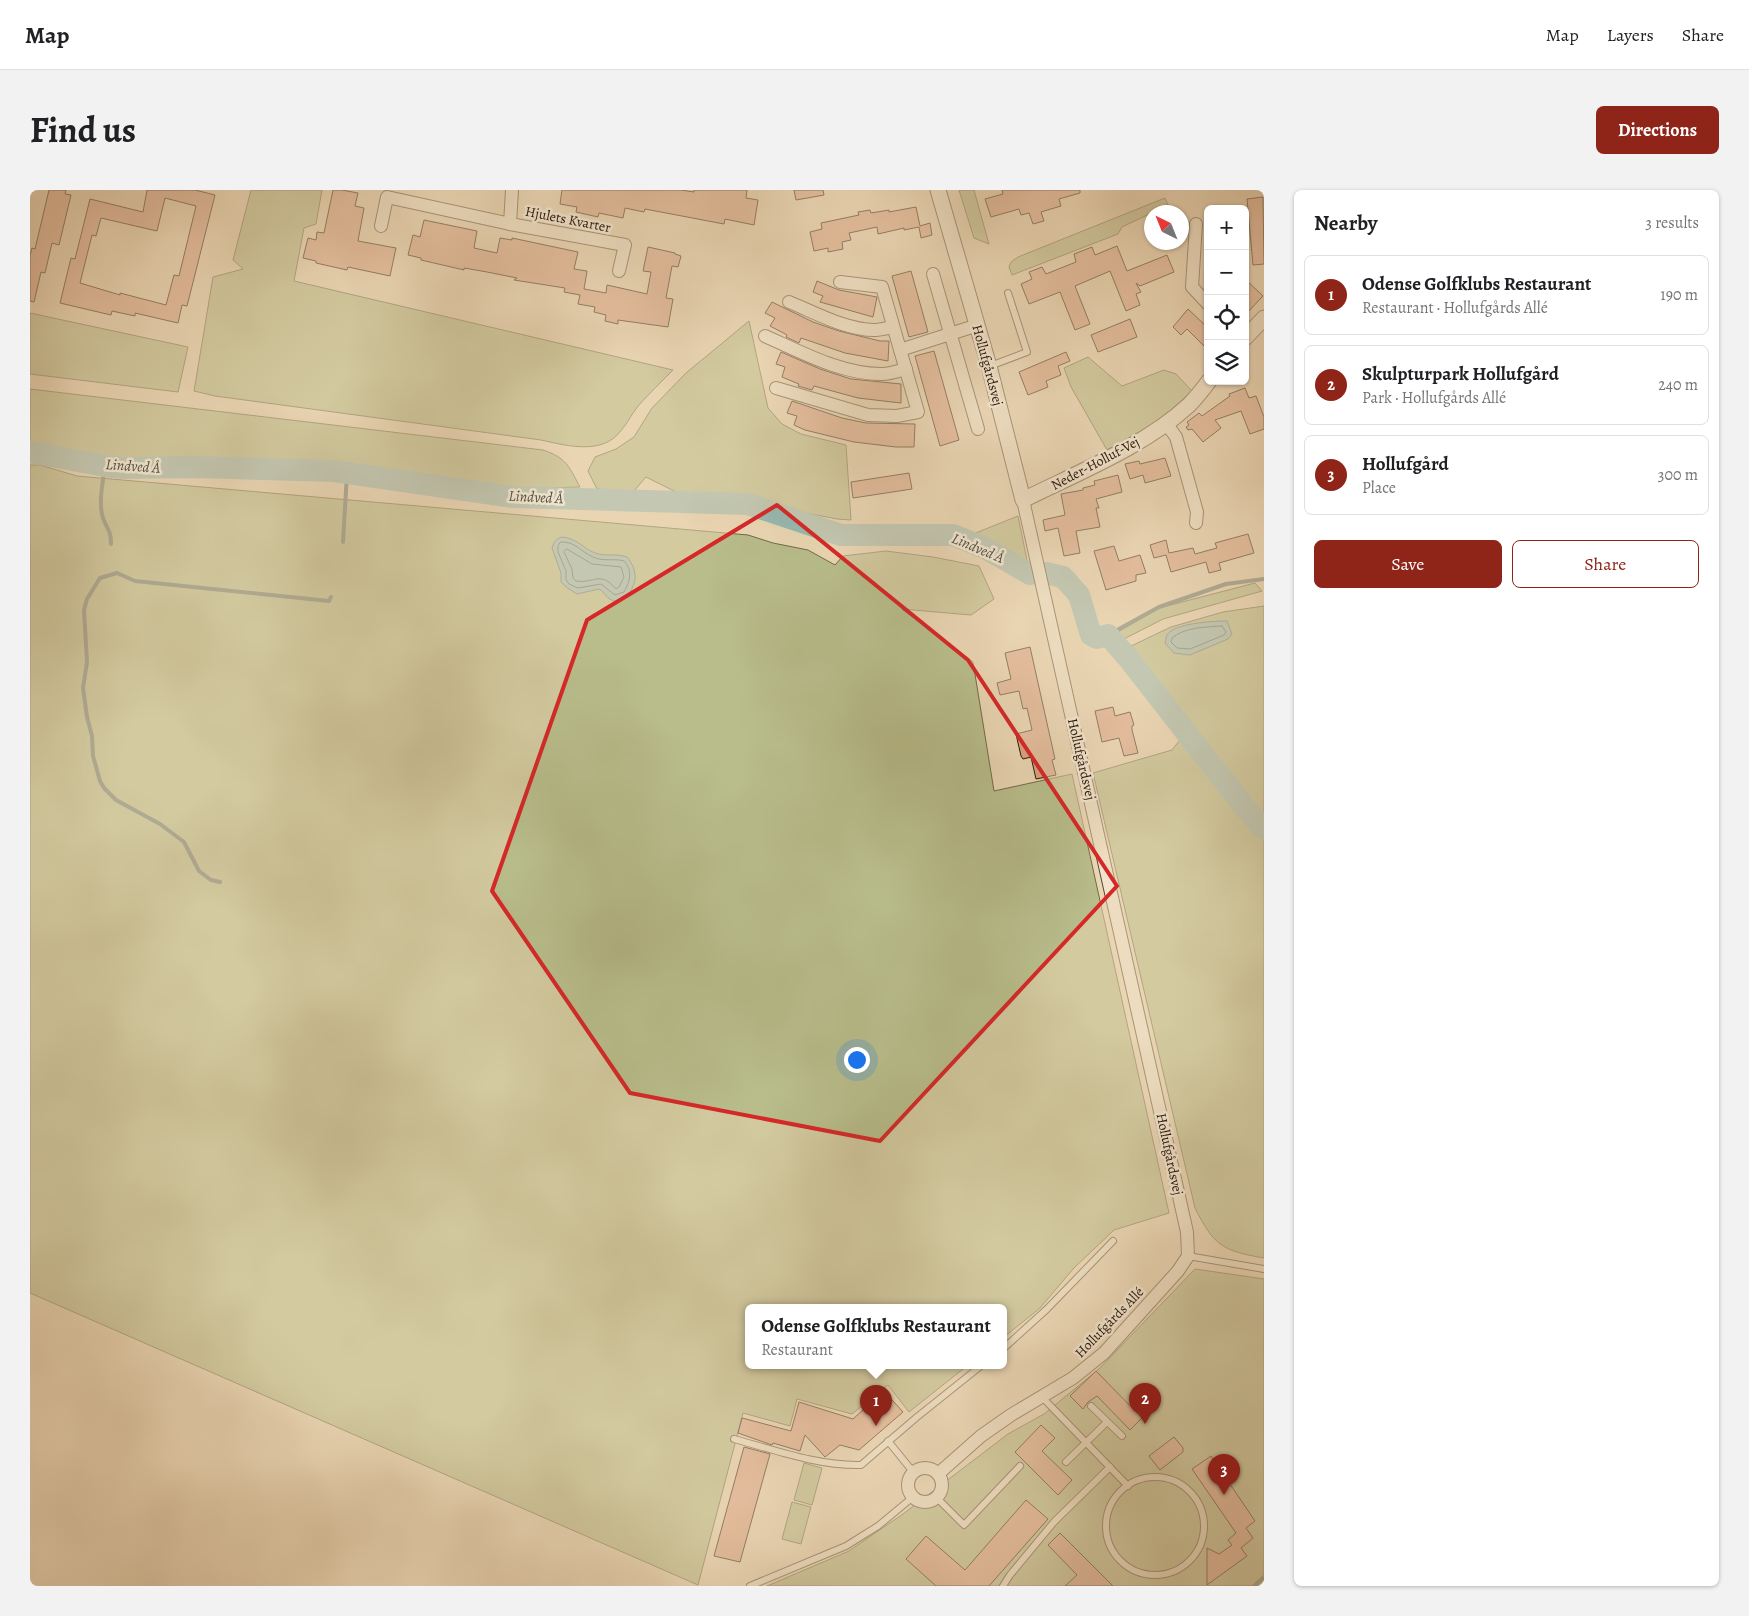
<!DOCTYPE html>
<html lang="en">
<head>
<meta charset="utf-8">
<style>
	body { margin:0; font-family:Alegreya,serif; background:#f2f2f2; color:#202124 }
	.controls { position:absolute; right:15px; top:15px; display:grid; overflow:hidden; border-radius:8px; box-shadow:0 1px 4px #0004 }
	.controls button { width:45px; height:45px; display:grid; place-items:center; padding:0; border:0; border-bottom:1px solid #e0e0e0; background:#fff; color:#202124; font:25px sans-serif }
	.compass { position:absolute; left:1114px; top:15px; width:45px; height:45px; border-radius:50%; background:#fff; box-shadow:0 1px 4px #0004; rotate:317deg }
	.you { position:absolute; left:826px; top:869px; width:18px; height:18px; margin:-12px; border:4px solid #fff; border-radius:50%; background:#1a73e8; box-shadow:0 0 0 8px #1a73e833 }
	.badge { display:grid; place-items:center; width:32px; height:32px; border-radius:50%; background:#8f2418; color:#fff; font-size:16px; font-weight:700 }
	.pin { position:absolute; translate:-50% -41px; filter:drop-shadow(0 1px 2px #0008) }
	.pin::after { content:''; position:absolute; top:26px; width:18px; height:15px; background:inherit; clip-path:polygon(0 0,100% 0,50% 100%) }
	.popup { position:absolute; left:715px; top:1114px; width:262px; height:65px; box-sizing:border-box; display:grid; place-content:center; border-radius:8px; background:#fff; filter:drop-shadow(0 1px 4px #0005); font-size:16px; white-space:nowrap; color:#757577 }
	.popup b { font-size:19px; color:#202124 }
	.popup::after { content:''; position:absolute; left:50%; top:100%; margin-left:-10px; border:10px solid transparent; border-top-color:#fff }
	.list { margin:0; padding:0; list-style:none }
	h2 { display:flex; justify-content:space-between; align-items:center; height:65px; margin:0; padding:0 20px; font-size:21px }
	h2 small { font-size:16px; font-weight:400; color:#757577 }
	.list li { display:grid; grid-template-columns:32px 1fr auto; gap:15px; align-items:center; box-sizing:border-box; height:80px; margin:0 10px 10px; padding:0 10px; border:1px solid #e0e0e0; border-radius:8px }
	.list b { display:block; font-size:19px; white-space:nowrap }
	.list p { margin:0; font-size:16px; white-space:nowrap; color:#757577 }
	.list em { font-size:16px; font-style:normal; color:#757577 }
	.actions { display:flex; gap:10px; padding:15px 20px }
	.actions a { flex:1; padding:11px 0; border:1px solid #8f2418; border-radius:8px; text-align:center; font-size:18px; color:#8f2418 }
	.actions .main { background:#8f2418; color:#fff }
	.icon { flex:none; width:28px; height:28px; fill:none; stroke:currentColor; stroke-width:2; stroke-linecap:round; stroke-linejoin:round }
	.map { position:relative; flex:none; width:1234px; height:1396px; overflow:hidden; border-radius:8px }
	header { display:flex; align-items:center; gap:30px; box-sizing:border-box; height:70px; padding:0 25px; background:#fff; border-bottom:1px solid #e0e0e0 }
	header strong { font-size:24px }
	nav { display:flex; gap:28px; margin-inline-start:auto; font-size:18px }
	.intro { display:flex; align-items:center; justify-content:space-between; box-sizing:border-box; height:120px; padding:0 30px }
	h1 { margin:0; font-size:35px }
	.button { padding:12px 22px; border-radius:8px; background:#8f2418; color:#fff; font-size:18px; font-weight:700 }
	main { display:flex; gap:30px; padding:0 30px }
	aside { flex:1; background:#fff; border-radius:8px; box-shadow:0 1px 4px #0004 }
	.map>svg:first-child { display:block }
</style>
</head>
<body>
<header>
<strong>Map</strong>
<nav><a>Map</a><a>Layers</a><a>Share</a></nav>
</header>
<div class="intro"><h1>Find us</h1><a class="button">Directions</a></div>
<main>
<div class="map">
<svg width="1234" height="1396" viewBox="0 0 1234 1396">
	<rect width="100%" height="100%" fill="#ead6b3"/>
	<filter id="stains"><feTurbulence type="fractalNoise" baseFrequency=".004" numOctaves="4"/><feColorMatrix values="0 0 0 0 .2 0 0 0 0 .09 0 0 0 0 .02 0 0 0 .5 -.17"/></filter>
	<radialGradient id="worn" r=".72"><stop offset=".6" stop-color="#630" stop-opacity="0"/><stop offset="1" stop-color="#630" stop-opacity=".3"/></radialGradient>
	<g fill="#b8bd8b" stroke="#716a48">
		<path d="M221,0H292L286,34L274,38L264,91L643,180C631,192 619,204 608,216C601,225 596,236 588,244C569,265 534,255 511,250L185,206L164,201L183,87L213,79L203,70Z"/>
		<path d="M929,0H944L959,54L944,48Z"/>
		<path d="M1135,8L1138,15L1092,37L1088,44L982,85L979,77L981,72L988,67Z"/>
		<path d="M0,123L158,157L148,202L0,184Z"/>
		<path d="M719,131L738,218L752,234L771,244L816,255L821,330L807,329L699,308L646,302L616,287L603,302L567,299L558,281L565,267L586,259L604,247L622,218L656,183Z"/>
		<path d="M1058,167L1092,196L1134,180L1146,184L1162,201L1129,231L1077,260L1041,197L1034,178Z"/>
		<path d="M0,199L513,260C537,268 539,277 550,297L463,300L288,275L206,272L85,274L27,261L0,257Z"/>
		<path d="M0,275H10L47,286L718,345L743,353L778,360L805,375L813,366L856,361L903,367L949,376L964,409L941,425L872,419L943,472L964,601L1042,584L1139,1023L1084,1040L1044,1078L1010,1118L974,1147V1117H718V1175H938L879,1222L858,1195L822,1224L767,1209L760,1236L713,1223L668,1395L0,1103Z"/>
		<path d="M988,326L999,380L943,344Z"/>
		<path d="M1225,393L1232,401L1133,429L1092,450L1088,442L1129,418Z"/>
		<path d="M1234,416V1068C1193,1061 1184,1056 1165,1018L1063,583L1142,560L1161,536L1102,464L1099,457L1141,437L1193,422Z"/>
		<path d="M1165,1079L1234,1089V1396H737L819,1361L873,1324L978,1244L1014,1224L1069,1179Z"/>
		<path d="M774,1273L792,1278L782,1315L764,1310Z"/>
		<path d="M762,1312L781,1317L771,1354L752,1349Z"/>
	</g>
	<g fill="#98b9b1" stroke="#6c786d">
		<path d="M533,347C550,350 552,358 565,363C576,367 587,363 597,367C602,373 606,381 605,389C604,398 596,412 585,411C577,410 575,402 569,399L547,404L536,397L531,392V383L522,358C524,352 526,348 533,347Z"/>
		<path d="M1197,431L1202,444L1198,449L1160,465L1144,463L1135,453C1136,450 1136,447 1137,445C1144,433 1184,431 1197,431Z"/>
	</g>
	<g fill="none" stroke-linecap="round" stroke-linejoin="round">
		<g stroke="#61685c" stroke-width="1">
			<path d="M531,352C545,351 551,362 563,367C573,372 585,368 594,371C603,381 600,391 594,402L585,405L571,394L548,398L539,394L536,390V381L528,362V356Z"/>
			<path d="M537,359L562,374L591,377L594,387L589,397L586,399C570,380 564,394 546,391L543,388L542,379L534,362Z"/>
			<path d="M1192,436L1196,442L1194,445L1160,459L1147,458L1141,452L1142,448C1155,437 1176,437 1192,436Z"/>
		</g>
		<g stroke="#6c786d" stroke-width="4">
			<path d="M75,276C73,292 68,312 73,328C77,340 81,339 81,354"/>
			<path d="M313,352L317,283"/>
			<path d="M1078,445L1129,417L1196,394L1234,389"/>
			<path d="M190,692L181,690L169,681L154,652L130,634L86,610L74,598L70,591L63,566L62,546L57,527L53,498L57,472L54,420L57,409L70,388L87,383L105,391L299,411L301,407"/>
			<path d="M1224,1396L1234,1387"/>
		</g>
		<g stroke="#98b9b1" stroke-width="22">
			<path d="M0,262L75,276L93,278L165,277L304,281L483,307L718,314L811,345H923L955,358L1000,384"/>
			<path d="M1016,383L1033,387L1049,405L1061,445L1067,448L1078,445L1098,468L1216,619L1234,639"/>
		</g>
	</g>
	<g fill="#dea385" stroke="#2a1606" fill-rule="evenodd">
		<path d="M19,0H36L35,4L41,5L29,55L22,53L15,83L11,82L4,112L0,111V65L2,58L5,59Z"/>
		<path d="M117,0H165L185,5L157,116L152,115L148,133L105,123V126L82,121L81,125L30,113L41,68L45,69L60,9L113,22ZM135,8L166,16L149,86L144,85L136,115L90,103V105L50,93L62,45L66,46L71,28L127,41Z"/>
		<path d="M303,0H312L328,3L325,16L334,18L328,51L366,58L360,86L318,77L317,80L286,73V71L273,68L278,48L286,50L287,42L294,43Z"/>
		<path d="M532,0H651L664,2V0H717L716,8L728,10L724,35L695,29L694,34L615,19L614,22L595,18L593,28L569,23L568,27L546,22L547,17L530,14Z"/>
		<path d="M764,0H793L794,5L766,10Z"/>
		<path d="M972,0H1050V3L1029,9L1031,16L1011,22L1014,31L1003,34L999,23L991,25L989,19L961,27L955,9L973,4Z"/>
		<path d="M1233,7L1234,74L1223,75L1217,9Z"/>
		<path d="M886,17L890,36L900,33L902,45L891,48L889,37L874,40V38L848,44L847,37L819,43L821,50L812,52L813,59L798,62V58L784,61L780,42L792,39L791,33L829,25L828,22L840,20L841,23L859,20V22Z"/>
		<path d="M394,30L447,41L444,58L467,63L470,48L482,50V48L548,62L544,79L557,81L554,99L576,103L577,95L617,104L621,82L613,81L618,57L645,63V64L651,66L648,77L642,76L636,108L643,109L638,137L588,130V134L575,131L576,125L564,122L565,117L548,114L550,105L534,102L535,98L484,90L487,88L457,82L434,78V80L391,70V68L378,65L383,45L390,47Z"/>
		<path d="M1087,56L1097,81L1137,65L1144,82L1110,96L1106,93L1111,102L1106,104L1110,115L1096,121L1080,81L1045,96L1060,134L1045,140L1030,102L999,114L991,94L1002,89L999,82L1012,77L1016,84L1046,72L1044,64L1062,57L1065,65Z"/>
		<path d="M881,81L898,142L879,147L862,86Z"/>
		<path d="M1215,89L1233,106L1215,125Z"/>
		<path d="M787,91L809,100L847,107L843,127L790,112L793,106L783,102Z"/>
		<path d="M742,112L783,132L809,141L850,151H859L858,171L815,163L771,148L769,153L756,147L757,145L740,136L745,128L735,123Z"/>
		<path d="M1158,119L1178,138V160L1157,139L1151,145L1143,137Z"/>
		<path d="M1100,129L1107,147L1068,162L1061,145Z"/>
		<path d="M904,161L929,250L910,256L885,166Z"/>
		<path d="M751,162L790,179L821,189L871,194V213L828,208L784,196L782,200L768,196L769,194L752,187L755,177L746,174Z"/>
		<path d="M1036,162L1040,171L1028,176L1031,185L1016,191L1018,197L998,205L989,182Z"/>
		<path d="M1215,198L1219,208L1226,206L1234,227V239L1220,244L1211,221L1185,230L1191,238L1173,252L1162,239L1158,240L1156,237L1159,235L1157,232L1169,223L1172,226L1200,206L1199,204Z"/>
		<path d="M762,211L812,228L836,233L885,234L884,257H866L824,252L775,240L764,235L767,226L757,223Z"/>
		<path d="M1135,268L1141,286L1115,293L1113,285L1100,289L1095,274L1109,271L1110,274Z"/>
		<path d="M879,283L882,299L823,308L821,292Z"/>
		<path d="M1088,285L1092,302L1066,309L1069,318H1066L1070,337L1046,341L1050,363L1034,366L1028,338L1015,341L1013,330L1035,325L1031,304L1053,300V298L1065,295L1064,291Z"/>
		<path d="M1218,344L1224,363L1189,373L1191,380L1179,383L1176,372L1141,382L1136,365L1124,368L1120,355L1136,350L1139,363L1163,358L1165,364L1187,358L1185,353Z"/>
		<path d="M1084,356L1089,371L1110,365L1116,383L1106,385V391L1076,400L1064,361Z"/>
		<path d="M1000,457L1025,569L1022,570L1026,585L1006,589L1001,567L993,569L991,566L986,544L1002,540L997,518L993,519L989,501L970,505L967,493L981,489L975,463Z"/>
		<path d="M1083,517L1085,526L1100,522L1104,535L1102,536V540L1108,563L1094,566L1089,548L1072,552L1065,521Z"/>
		<path d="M1066,1181L1112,1228L1100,1240L1067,1206L1058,1212L1053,1219L1040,1206Z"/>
		<path d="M854,1201L873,1222L829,1260L810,1255L795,1267L775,1245L770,1261L743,1253L742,1255L708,1243L712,1228L761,1241L769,1212L823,1229Z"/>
		<path d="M1011,1235L1025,1248L1012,1261L1042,1290L1028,1305L985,1262Z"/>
		<path d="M1144,1247L1153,1258V1262L1130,1280L1119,1266Z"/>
		<path d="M714,1257L740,1264L710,1372L684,1366Z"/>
		<path d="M1181,1266L1225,1331L1216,1338L1223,1348L1211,1358L1217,1366L1177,1395V1358L1189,1364L1202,1355L1198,1350L1206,1343L1162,1279Z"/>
		<path d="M996,1310L1018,1329L959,1396H906L876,1369L896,1346L935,1380Z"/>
		<path d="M1030,1343L1083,1396H1035L1047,1385L1018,1355Z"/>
	</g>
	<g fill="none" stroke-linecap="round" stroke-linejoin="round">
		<g stroke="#5a4631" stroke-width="8">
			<g id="service">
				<path d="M960,176L997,162L978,103"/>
				<path d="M1158,1066L1234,1079"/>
				<path d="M974,1158L1017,1119L1083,1051"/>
				<path d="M1012,1207L1098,1296"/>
				<path d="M1061,1216L1092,1246"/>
				<path d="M704,1249C745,1260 788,1276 831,1275L887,1227L952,1175"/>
				<path d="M858,1251L884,1283"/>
				<path d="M1036,1272L1077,1232"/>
				<circle cx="1125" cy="1336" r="49"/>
				<path d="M907,1308L934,1335L990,1276"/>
				<path d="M720,1396L816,1356L848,1336L883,1307"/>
				<path d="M973,1396L980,1385L1024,1332L1080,1277"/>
			</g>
		</g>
		<g stroke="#5a4631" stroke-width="14">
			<g id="minor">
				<path d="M480,34L482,0"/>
				<path d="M1166,34L1162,97L1178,114"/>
				<path d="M351,36L357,7L480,34L595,55L589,81"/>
				<path d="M903,84L948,239"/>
				<path d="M759,112C784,122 816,140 844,140C850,140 857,138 863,137"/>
				<path d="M735,146C771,162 813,185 853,184C860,184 868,181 876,179"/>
				<path d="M870,160L948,135"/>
				<path d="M746,198L838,225L867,226L888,222L852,97L810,92"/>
				<path d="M1136,233L1146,247L1167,322L1166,333"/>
				<circle cx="895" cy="1295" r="17"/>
				<path d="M908,1284L951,1246L981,1225L1043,1188L1074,1163L1148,1081L1158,1066L1157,1042L993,310"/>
			</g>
		</g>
		<g stroke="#5a4631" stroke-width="17">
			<g id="tertiary">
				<path d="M908,0L959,176L993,310C1047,283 1115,256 1159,215C1166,208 1173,199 1179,191"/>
				<path d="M1215,148L1234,128"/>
			</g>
		</g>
		<use href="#service" stroke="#f1e4ce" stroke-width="6"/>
		<use href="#minor" stroke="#f1e4ce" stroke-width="12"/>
		<use href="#tertiary" stroke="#f1e4ce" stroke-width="15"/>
	</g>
	<path d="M0 0H1234V1396H0ZM747,315L938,470L1087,696L850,951L600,903L462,701L557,430Z" fill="#ead6b3" fill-opacity=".55" fill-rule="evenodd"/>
	<path fill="none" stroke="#d62828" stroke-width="4" stroke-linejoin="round" d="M747,315L938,470L1087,696L850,951L600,903L462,701L557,430Z"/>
	<g text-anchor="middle" stroke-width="5" stroke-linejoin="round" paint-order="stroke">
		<g font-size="14" fill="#2a1606" stroke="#f1e4ce">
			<text transform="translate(538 29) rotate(11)" y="5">Hjulets Kvarter</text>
			<text transform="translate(958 175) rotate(75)" y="5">Hollufgårdsvej</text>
			<text transform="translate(1065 273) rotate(-28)" y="5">Neder-Holluf-Vej</text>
			<text transform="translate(1052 569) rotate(77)" y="5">Hollufgårdsvej</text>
			<text transform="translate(1140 964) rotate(78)" y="5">Hollufgårdsvej</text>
			<text transform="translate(1079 1132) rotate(-46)" y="5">Hollufgårds Allé</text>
		</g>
		<g font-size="15" font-style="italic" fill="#504f42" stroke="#f1e4ce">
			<text transform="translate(103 276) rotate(4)" y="5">Lindved Å</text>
			<text transform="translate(506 307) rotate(3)" y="5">Lindved Å</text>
			<text transform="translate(948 358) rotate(23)" y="5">Lindved Å</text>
		</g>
	</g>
	<rect width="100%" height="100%" filter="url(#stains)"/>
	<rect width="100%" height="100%" fill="url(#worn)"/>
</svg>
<div class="controls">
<button>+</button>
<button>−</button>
<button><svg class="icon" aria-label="locate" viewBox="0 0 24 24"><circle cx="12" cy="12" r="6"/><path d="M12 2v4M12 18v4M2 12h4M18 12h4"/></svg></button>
<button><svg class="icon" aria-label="layers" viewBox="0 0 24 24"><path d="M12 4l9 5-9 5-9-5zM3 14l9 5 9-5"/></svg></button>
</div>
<svg class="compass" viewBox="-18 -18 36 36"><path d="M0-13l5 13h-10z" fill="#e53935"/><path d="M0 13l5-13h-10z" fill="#757577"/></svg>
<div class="you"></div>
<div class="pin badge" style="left:846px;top:1236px">1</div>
<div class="popup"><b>Odense Golfklubs Restaurant</b>Restaurant</div>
<div class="pin badge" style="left:1115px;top:1234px">2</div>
<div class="pin badge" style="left:1194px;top:1305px">3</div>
</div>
<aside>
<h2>Nearby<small>3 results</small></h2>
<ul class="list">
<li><span class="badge">1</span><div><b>Odense Golfklubs Restaurant</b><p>Restaurant · Hollufgårds Allé</p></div><em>190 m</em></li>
<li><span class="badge">2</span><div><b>Skulpturpark Hollufgård</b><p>Park · Hollufgårds Allé</p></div><em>240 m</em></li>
<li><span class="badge">3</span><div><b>Hollufgård</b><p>Place</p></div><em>300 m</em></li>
</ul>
<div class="actions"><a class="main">Save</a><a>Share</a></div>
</aside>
</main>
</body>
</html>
